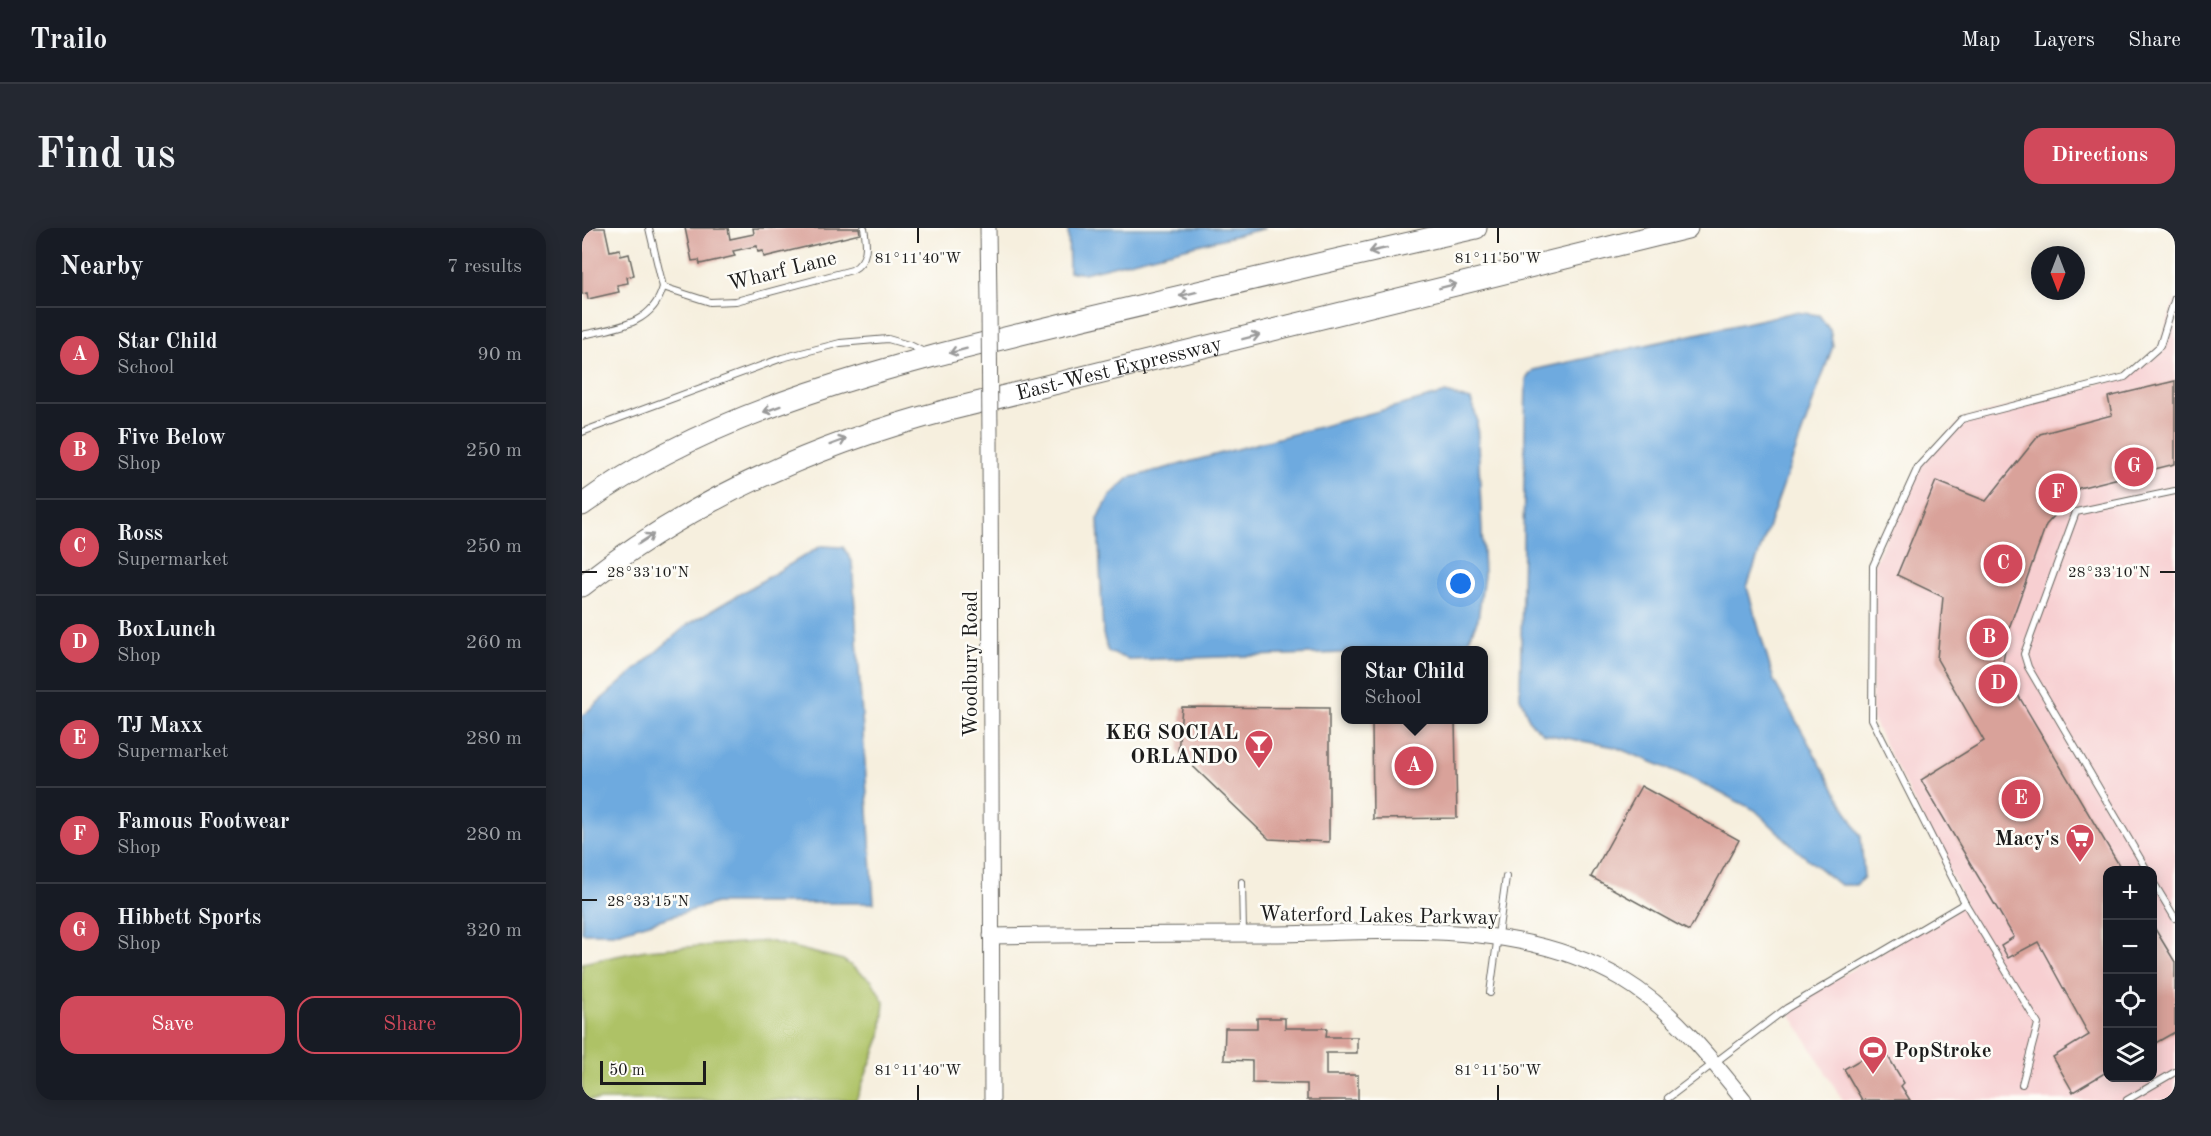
<!DOCTYPE html>
<html lang="en">
<head>
<meta charset="utf-8">
<style>
	body { margin:0; font-family:"Old Standard TT",serif; background:#242831; color:#f1f3f6 }
	.controls { position:absolute; right:18px; bottom:18px; display:grid; overflow:hidden; border-radius:12px; box-shadow:0 3px 15px #0003 }
	.controls button { width:54px; height:54px; display:grid; place-items:center; padding:0; border:0; border-bottom:2px solid #363941; background:#171b24; color:#f1f3f6; font:30px sans-serif }
	.compass { position:absolute; left:1449px; top:18px; width:54px; height:54px; border-radius:50%; background:#171b24; box-shadow:0 3px 15px #0003; rotate:180deg }
	.scale { position:absolute; left:18px; bottom:15px; width:106px; box-sizing:border-box; padding-left:6px; border:3px solid #1c1c1c; border-top:0; font-size:16px; line-height:21px; white-space:nowrap; color:#1c1c1c; -webkit-text-stroke:4px #fdfcf7; paint-order:stroke }
	.you { position:absolute; left:879px; top:356px; width:21px; height:21px; margin:-15px; border:4px solid #fff; border-radius:50%; background:#1a73e8; box-shadow:0 0 0 9px #1a73e833 }
	.badge { display:grid; place-items:center; width:39px; height:39px; border-radius:50%; background:#d1495b; color:#fff; font-size:20px; font-weight:700 }
	.pin { position:absolute; translate:-50% -50%; border:3px solid #fff; box-shadow:0 2px 6px #0006 }
	.popup { position:absolute; left:759px; top:418px; width:147px; height:78px; box-sizing:border-box; display:grid; place-content:center; border-radius:12px; background:#171b24; filter:drop-shadow(0 2px 4px #0005); font-size:20px; white-space:nowrap; color:#9ea1a6 }
	.popup b { font-size:22px; color:#f1f3f6 }
	.popup::after { content:''; position:absolute; left:50%; top:100%; margin-left:-12px; border:12px solid transparent; border-top-color:#171b24 }
	.list { margin:0; padding:0; list-style:none }
	h2 { display:flex; justify-content:space-between; align-items:center; height:78px; margin:0; padding:0 24px; font-size:26px }
	h2 small { font-size:20px; font-weight:400; color:#9ea1a6 }
	.list li { display:grid; grid-template-columns:39px 1fr auto; gap:18px; align-items:center; box-sizing:border-box; height:96px; padding:0 24px; border-top:2px solid #363941 }
	.list b { display:block; font-size:22px; white-space:nowrap }
	.list p { margin:0; font-size:20px; white-space:nowrap; color:#9ea1a6 }
	.list em { font-size:20px; font-style:normal; color:#9ea1a6 }
	.actions { display:flex; gap:12px; padding:18px 24px }
	.actions a { flex:1; padding:14px 0; border:2px solid #d1495b; border-radius:18px; text-align:center; font-size:21px; color:#d1495b }
	.actions .main { background:#d1495b; color:#fff }
	.icon { flex:none; width:33px; height:33px; fill:none; stroke:currentColor; stroke-width:2; stroke-linecap:round; stroke-linejoin:round }
	.map { position:relative; flex:none; width:1593px; height:872px; overflow:hidden; border-radius:18px }
	header { display:flex; align-items:center; gap:36px; box-sizing:border-box; height:84px; padding:0 30px; background:#171b24; border-bottom:2px solid #363941 }
	header strong { font-size:28px }
	nav { display:flex; gap:33px; margin-inline-start:auto; font-size:21px }
	.intro { display:flex; align-items:center; justify-content:space-between; box-sizing:border-box; height:144px; padding:0 36px }
	h1 { margin:0; font-size:42px }
	.button { padding:15px 27px; border-radius:18px; background:#d1495b; color:#fff; font-size:21px; font-weight:700 }
	main { display:flex; gap:36px; padding:0 36px }
	aside { flex:1; background:#171b24; border-radius:18px; box-shadow:0 3px 15px #0003 }
	.map>svg:first-child { display:block }
</style>
</head>
<body>
<header>
<strong>Trailo</strong>
<nav><a>Map</a><a>Layers</a><a>Share</a></nav>
</header>
<div class="intro"><h1>Find us</h1><a class="button">Directions</a></div>
<main>
<aside>
<h2>Nearby<small>7 results</small></h2>
<ul class="list">
<li><span class="badge">A</span><div><b>Star Child</b><p>School</p></div><em>90 m</em></li>
<li><span class="badge">B</span><div><b>Five Below</b><p>Shop</p></div><em>250 m</em></li>
<li><span class="badge">C</span><div><b>Ross</b><p>Supermarket</p></div><em>250 m</em></li>
<li><span class="badge">D</span><div><b>BoxLunch</b><p>Shop</p></div><em>260 m</em></li>
<li><span class="badge">E</span><div><b>TJ Maxx</b><p>Supermarket</p></div><em>280 m</em></li>
<li><span class="badge">F</span><div><b>Famous Footwear</b><p>Shop</p></div><em>280 m</em></li>
<li><span class="badge">G</span><div><b>Hibbett Sports</b><p>Shop</p></div><em>320 m</em></li>
</ul>
<div class="actions"><a class="main">Save</a><a>Share</a></div>
</aside>
<div class="map">
<svg width="1593" height="872" viewBox="0 0 1593 872">
	<rect width="100%" height="100%" fill="#fdfcf7"/>
	<filter id="ink" filterUnits="userSpaceOnUse"><feTurbulence type="fractalNoise" baseFrequency=".0167" numOctaves="2"/><feDisplacementMap in="SourceGraphic" scale="12" xChannelSelector="R" yChannelSelector="G"/><feConvolveMatrix kernelMatrix="1 2 1 2 8 2 1 2 1" color-interpolation-filters="sRGB"/></filter>
	<filter id="wash" filterUnits="userSpaceOnUse"><feTurbulence type="fractalNoise" baseFrequency=".008" numOctaves="4" result="noise"/><feDisplacementMap in="SourceGraphic" scale="24" xChannelSelector="R" yChannelSelector="G"/><feGaussianBlur stdDeviation="1.35" result="paint"/><feColorMatrix in="noise" values="0 0 0 0 0 0 0 0 0 0 0 0 0 0 0 0 0 1.4 0 .05"/><feComposite in="paint" operator="in"/></filter>
	<g filter="url(#wash)">
		<rect width="100%" height="100%" fill="#f6efde"/>
		<path fill="#f7cfd1" fill-rule="evenodd" d="M1593,70V872H1260L1205,780L1383,675L1290,491L1291,338L1336,239L1380,191L1543,149L1578,118ZM1526,642H1570V850H1526Z"/>
		<path fill="#aec266" stroke="#656f41" stroke-width="1.5" d="M186,713L261,732L290,753L302,774L299,808L274,872H0V735L64,722Z"/>
		<g fill="#6eaadf" stroke="#45637e" stroke-width="1.5">
			<path d="M486,0H684L502,45L487,44Z"/>
			<path d="M1213,84L1237,87L1248,102L1251,118L1165,359L1192,453L1279,609L1282,649L1274,657H1258L1216,623L1173,582L1104,548L1033,519L962,506L948,494L938,469L944,151L951,142Z"/>
			<path d="M864,165L889,172L895,191L902,347L896,391L882,422H763V425L549,432L526,424L521,406L516,290L528,268L547,250Z"/>
			<path d="M239,318L261,319L270,333L292,675H134L34,705H0V488L105,397Z"/>
		</g>
		<g id="blocks">
			<g fill="#d9a29a">
				<path d="M0,0H23L28,23L38,21L39,28L47,26L52,47L45,49L46,55L35,57L37,64L6,71L5,65L0,66Z"/>
				<path d="M103,0H146L148,11L172,6L171,0H277L278,6L182,29L181,23L176,24L175,18L151,23L153,28L118,36L117,32L110,33Z"/>
				<path d="M1593,153V236L1497,260L1464,297L1426,403L1420,440L1540,642H1526V843L1491,864L1471,829L1507,807L1456,714L1426,730L1419,717L1432,709L1339,552L1402,513L1355,431L1361,369L1315,347L1354,253L1404,273L1458,206L1530,187L1526,169Z"/>
				<path d="M600,479L747,480V614L687,611L596,524Z"/>
				<path d="M790,492H873L875,590L791,591Z"/>
				<path d="M1059,558L1157,612L1107,703L1009,649Z"/>
				<path d="M1570,696L1593,734V804L1570,817Z"/>
				<path d="M675,790H703V800H745L744,809H775V825H744V847H776V872H725V856L670,855V833L642,832L643,800H675Z"/>
				<path d="M1304,825L1322,855L1319,858L1328,872H1280L1262,841L1281,830L1285,836Z"/>
			</g>
		</g>
	</g>
	<g filter="url(#ink)">
		<use href="#blocks" fill-opacity="0" stroke="#686660" stroke-width="1.5"/>
		<g fill="none" stroke-linecap="round" stroke-linejoin="round">
			<g stroke="#686660" stroke-width="8">
				<g id="service">
					<path d="M67,0L81,59L128,74L154,73L270,42C287,33 285,16 282,0"/>
					<path d="M0,107C33,100 71,97 81,59"/>
					<path d="M0,204L200,130L258,115L306,111L330,118L344,125"/>
					<path d="M1565,642L1446,439L1442,426L1494,284L1593,263"/>
					<path d="M1570,652L1593,690"/>
					<path d="M660,654L661,705"/>
					<path d="M908,765L924,649"/>
					<path d="M1440,856L1456,796L1383,675L1290,491L1291,338L1336,239L1380,191L1543,149L1578,118L1593,70"/>
					<path d="M1086,870L1205,780L1383,675"/>
					<path d="M1545,872L1593,844"/>
				</g>
			</g>
			<g stroke="#686660" stroke-width="17">
				<g id="tertiary">
					<path d="M406,0L407,75"/>
					<path d="M408,211L410,872"/>
					<path d="M409,708C501,706 593,706 685,706C804,705 934,688 1040,751C1090,781 1126,827 1162,872"/>
				</g>
			</g>
			<g stroke="#686660" stroke-width="23">
				<g id="motorway">
					<path d="M0,277C135,177 327,133 489,94C624,62 759,30 894,0"/>
					<path id="s1" d="M0,358C109,272 232,217 366,182L1105,0"/>
				</g>
			</g>
			<use href="#service" stroke="#fff" stroke-width="6"/>
			<use href="#tertiary" stroke="#fff" stroke-width="15"/>
			<use href="#motorway" stroke="#fff" stroke-width="21"/>
			<g stroke="#686660" stroke-width="17" stroke-linecap="butt">
				<path id="tertiary-bridge" d="M407,75L408,211"/>
			</g>
			<use href="#tertiary-bridge" stroke="#fff" stroke-width="15"/>
		</g>
		<defs><path id="oneway-shaft" d="M-6 0H5M1.5-3L5.5 0L1.5 3" fill="none" stroke-width="1.6" stroke-linecap="round" stroke-linejoin="round" transform="scale(1.5)"/></defs>
		<g stroke="#999">
			<use href="#oneway-shaft" transform="translate(796 22) rotate(167)"/>
			<use href="#oneway-shaft" transform="translate(866 58) rotate(-14)"/>
			<use href="#oneway-shaft" transform="translate(606 66) rotate(166)"/>
			<use href="#oneway-shaft" transform="translate(669 109) rotate(-14)"/>
			<use href="#oneway-shaft" transform="translate(376 123) rotate(165)"/>
			<use href="#oneway-shaft" transform="translate(190 181) rotate(160)"/>
			<use href="#oneway-shaft" transform="translate(256 214) rotate(-20)"/>
			<use href="#oneway-shaft" transform="translate(64 311) rotate(-33)"/>
		</g>
	</g>
	<path fill="none" stroke="#1c1c1c" stroke-width="2" d="M336,0V15M916,0V15M0,344H15M1578,344H1593M0,672H15M336,857V872M916,857V872"/>
	<defs>
		<g id="bar-pin" transform="scale(1.5)"><path d="M0 17L-7.5 6A9.5 9.5 0 1 1 7.5 6Z" fill="#d1495b" stroke="#fdfcf7"/><path d="M-6-5H6L.8 .8V4.5H3.5V6h-7V4.5H-.8V.8Z" fill="#fff"/></g>
		<g id="supermarket-pin" transform="scale(1.5)"><path d="M0 17L-7.5 6A9.5 9.5 0 1 1 7.5 6Z" fill="#d1495b" stroke="#fdfcf7"/><path d="M-6-5.5h2.5l.6 2H6L4.5 2H-2.5L-4.4-4H-6ZM-1.5 3.2a1.3 1.3 0 1 0 .1 0ZM3 3.2a1.3 1.3 0 1 0 .1 0Z" fill="#fff"/></g>
		<g id="stadium-pin" transform="scale(1.5)"><path d="M0 17L-7.5 6A9.5 9.5 0 1 1 7.5 6Z" fill="#d1495b" stroke="#fdfcf7"/><path d="M0-5a6.5 5 0 1 0 0 10a6.5 5 0 1 0 0-10ZM-3.5-1.8h7v3.6h-7Z" fill="#fff"/></g>
	</defs>
	<g fill-rule="evenodd">
		<use href="#bar-pin" x="677" y="516"/>
		<use href="#supermarket-pin" x="1498" y="610"/>
		<use href="#stadium-pin" x="1291" y="822"/>
	</g>
	<g text-anchor="middle" stroke-width="5" stroke-linejoin="round" paint-order="stroke">
		<g font-size="21" fill="#1c1c1c" stroke="#fdfcf7">
			<text transform="translate(200 42) rotate(-14)" y="7">Wharf Lane</text>
			<text dy="7" stroke="none"><textPath href="#s1" startOffset="585">East-West Expressway</textPath></text>
			<text transform="translate(388 436) rotate(-90)" y="7">Woodbury Road</text>
			<text transform="translate(797 687) rotate(1)" y="7">Waterford Lakes Parkway</text>
		</g>
		<g font-size="21" font-weight="bold" fill="#1c1c1c" stroke="#fdfcf7" text-anchor="end">
			<text x="656" y="511">KEG SOCIAL<tspan x="656" dy="24">ORLANDO</tspan></text>
			<text x="1477" y="617">Macy's</text>
			<text x="1312" y="829" text-anchor="start">PopStroke</text>
		</g>
	</g>
	<g font-size="15" text-anchor="middle" fill="#1c1c1c" stroke="#fdfcf7" stroke-width="5" stroke-linejoin="round" paint-order="stroke">
		<text x="336" y="35">81°11'40"W</text>
		<text x="916" y="35">81°11'50"W</text>
		<text x="1527" y="349">28°33'10"N</text>
		<text x="66" y="349">28°33'10"N</text>
		<text x="66" y="678">28°33'15"N</text>
		<text x="336" y="847">81°11'40"W</text>
		<text x="916" y="847">81°11'50"W</text>
	</g>
</svg>
<div class="controls">
<button>+</button>
<button>−</button>
<button><svg class="icon" aria-label="locate" viewBox="0 0 24 24"><circle cx="12" cy="12" r="6"/><path d="M12 2v4M12 18v4M2 12h4M18 12h4"/></svg></button>
<button><svg class="icon" aria-label="layers" viewBox="0 0 24 24"><path d="M12 4l9 5-9 5-9-5zM3 14l9 5 9-5"/></svg></button>
</div>
<svg class="compass" viewBox="-18 -18 36 36"><path d="M0-13l5 13h-10z" fill="#e53935"/><path d="M0 13l5-13h-10z" fill="#9ea1a6"/></svg>
<div class="scale">50 m</div>
<div class="you"></div>
<div class="pin badge" style="left:832px;top:538px">A</div>
<div class="popup"><b>Star Child</b>School</div>
<div class="pin badge" style="left:1407px;top:410px">B</div>
<div class="pin badge" style="left:1421px;top:336px">C</div>
<div class="pin badge" style="left:1416px;top:456px">D</div>
<div class="pin badge" style="left:1439px;top:571px">E</div>
<div class="pin badge" style="left:1476px;top:265px">F</div>
<div class="pin badge" style="left:1552px;top:239px">G</div>
</div>
</main>
</body>
</html>
